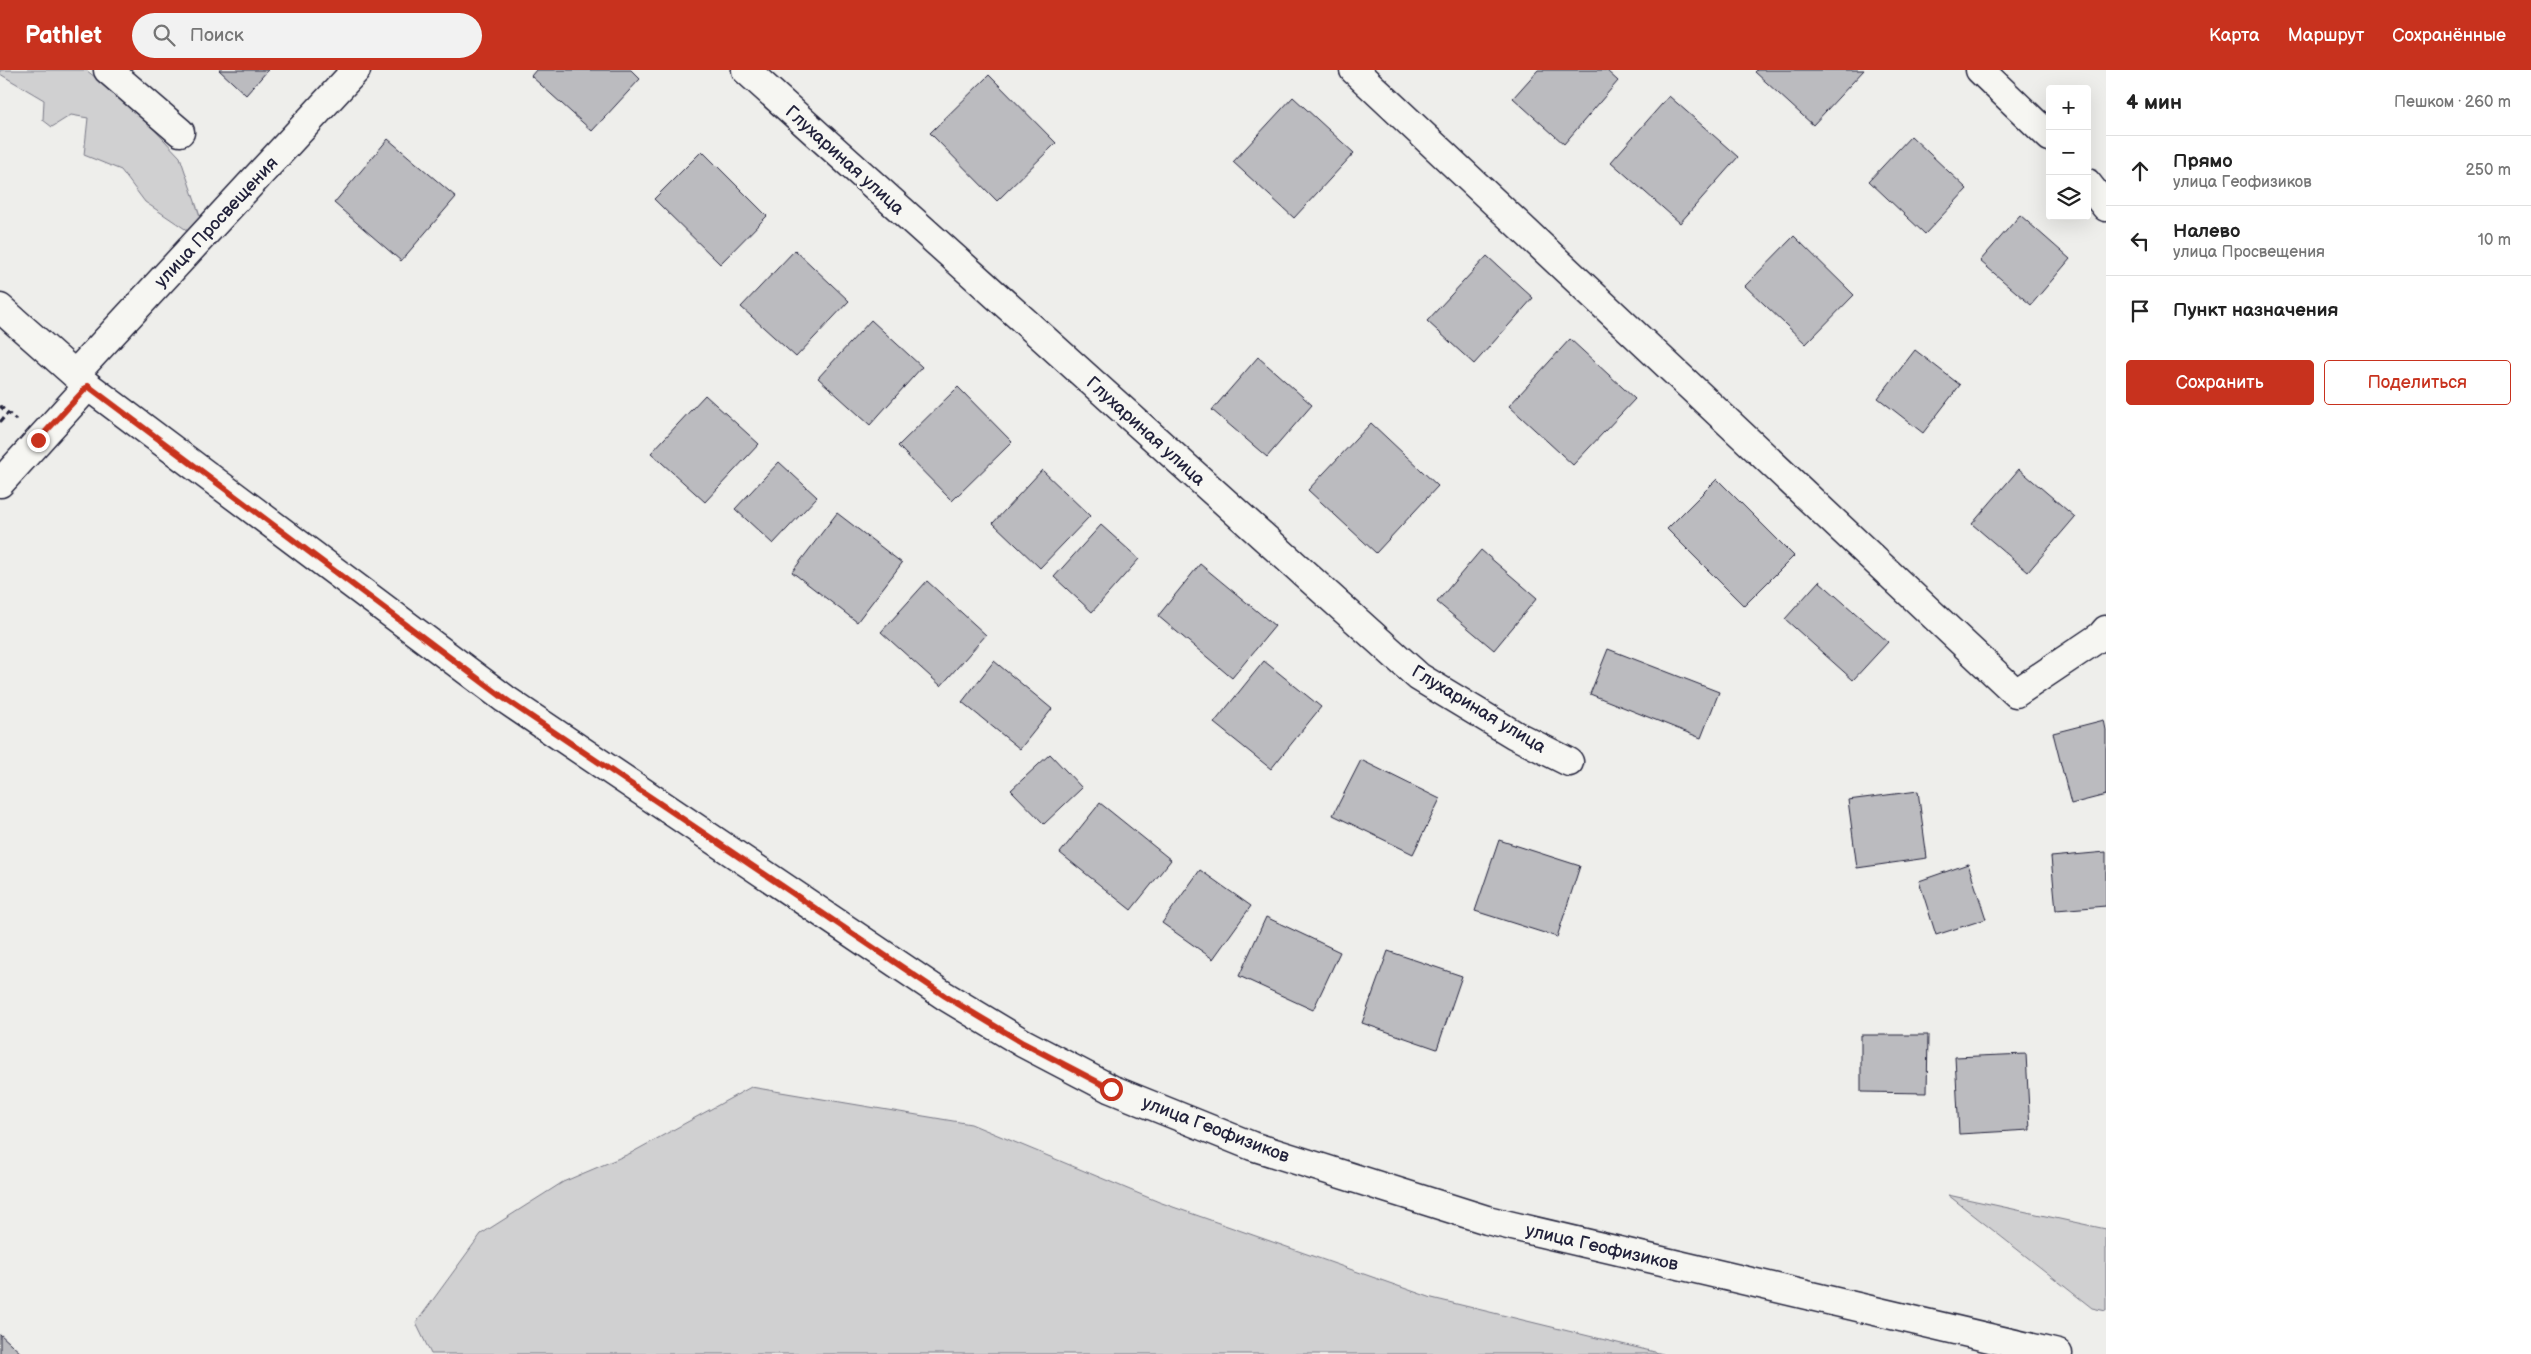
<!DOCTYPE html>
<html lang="ru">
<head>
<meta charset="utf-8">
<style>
	body { margin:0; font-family:"Balsamiq Sans",sans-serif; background:#f2f2f2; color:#222 }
	.controls { position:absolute; right:15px; top:15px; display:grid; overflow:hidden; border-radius:5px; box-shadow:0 5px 20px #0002 }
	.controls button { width:45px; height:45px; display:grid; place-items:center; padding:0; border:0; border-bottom:1px solid #e0e0e0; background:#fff; color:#222; font:25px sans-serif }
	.stop { position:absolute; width:15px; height:15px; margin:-11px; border:4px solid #c8321e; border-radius:50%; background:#fff }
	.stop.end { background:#c8321e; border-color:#fff; box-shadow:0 1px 5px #0008 }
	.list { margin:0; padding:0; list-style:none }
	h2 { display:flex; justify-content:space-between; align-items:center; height:65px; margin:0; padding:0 20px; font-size:21px }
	h2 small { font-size:16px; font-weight:400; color:#767676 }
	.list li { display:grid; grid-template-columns:32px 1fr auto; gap:15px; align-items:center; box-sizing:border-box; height:70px; padding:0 20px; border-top:1px solid #e0e0e0 }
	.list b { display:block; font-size:19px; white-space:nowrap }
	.list p { margin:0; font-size:16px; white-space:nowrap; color:#767676 }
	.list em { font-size:16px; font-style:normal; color:#767676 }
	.actions { display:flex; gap:10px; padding:15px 20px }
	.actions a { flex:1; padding:11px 0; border:1px solid #c8321e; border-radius:5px; text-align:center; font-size:18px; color:#c8321e }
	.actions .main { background:#c8321e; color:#fff }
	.icon { flex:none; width:28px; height:28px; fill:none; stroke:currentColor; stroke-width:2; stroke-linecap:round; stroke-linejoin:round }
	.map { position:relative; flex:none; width:2106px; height:1284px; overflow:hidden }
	header { display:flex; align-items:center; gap:30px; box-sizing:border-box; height:70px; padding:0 25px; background:#c8321e; color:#fff }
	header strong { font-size:24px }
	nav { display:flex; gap:28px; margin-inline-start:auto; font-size:18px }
	.search { width:350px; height:45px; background:#f2f2f2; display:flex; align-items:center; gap:12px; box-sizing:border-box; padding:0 18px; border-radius:28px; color:#767676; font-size:19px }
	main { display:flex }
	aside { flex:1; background:#fff }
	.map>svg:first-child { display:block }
</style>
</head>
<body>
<header>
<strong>Pathlet</strong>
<div class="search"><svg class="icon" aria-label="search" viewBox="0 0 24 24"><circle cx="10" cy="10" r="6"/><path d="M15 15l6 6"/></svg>Поиск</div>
<nav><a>Карта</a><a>Маршрут</a><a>Сохранённые</a></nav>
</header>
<main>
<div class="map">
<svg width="2106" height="1284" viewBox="0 0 2106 1284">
	<rect width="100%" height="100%" fill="#eeeeeb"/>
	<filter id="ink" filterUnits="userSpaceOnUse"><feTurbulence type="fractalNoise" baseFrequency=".02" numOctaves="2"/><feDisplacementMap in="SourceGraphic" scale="10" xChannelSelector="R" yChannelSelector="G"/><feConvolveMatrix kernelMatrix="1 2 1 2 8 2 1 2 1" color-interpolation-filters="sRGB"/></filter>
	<g filter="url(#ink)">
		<g fill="#d0d0d1" stroke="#797986">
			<path d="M0,0H86L132,36L180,87L206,164L194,165L145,132L121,100L84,85L88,48L71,45L52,57L43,50L44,30L0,4Z"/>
			<path d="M751,1017L971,1054L1159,1132L1432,1228L1663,1284H431L416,1253L481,1164L563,1112L631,1083Z"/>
			<path d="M1948,1125L2106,1159V1241L2092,1238Z"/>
		</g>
		<g fill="#bbbbbf" stroke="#22223b">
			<path d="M219,0H268L246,25Z"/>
			<path d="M536,0H631L640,9L592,61L531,6Z"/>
			<path d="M1538,0H1606L1618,11L1564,74L1513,28Z"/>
			<path d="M1757,0H1864L1813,55L1755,2Z"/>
			<path d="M989,5L1056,73L997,131L930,63Z"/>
			<path d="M1669,26L1738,87L1680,153L1611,92Z"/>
			<path d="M1293,27L1354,83L1294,148L1233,92Z"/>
			<path d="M1911,66L1967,119L1925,164L1869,111Z"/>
			<path d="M388,69L456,127L401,191L334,133Z"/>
			<path d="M702,81L767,146L720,194L654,129Z"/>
			<path d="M2020,145L2070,189L2031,235L1980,191Z"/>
			<path d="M1794,166L1854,225L1806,274L1745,216Z"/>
			<path d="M795,180L849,231L796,287L741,237Z"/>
			<path d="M1487,186L1533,228L1474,294L1427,251Z"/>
			<path d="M871,250L922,297L870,355L818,308Z"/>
			<path d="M1570,269L1635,329L1573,395L1509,336Z"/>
			<path d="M1915,280L1960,315L1923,363L1878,328Z"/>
			<path d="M1258,287L1312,335L1267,387L1212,340Z"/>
			<path d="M958,317L1012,372L952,431L898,376Z"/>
			<path d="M705,325L759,374L705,432L651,383Z"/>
			<path d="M1371,353L1438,416L1376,483L1308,420Z"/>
			<path d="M779,392L817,427L773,474L735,439Z"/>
			<path d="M2019,399L2075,447L2028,502L1972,454Z"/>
			<path d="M1042,400L1090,446L1040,498L993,453Z"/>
			<path d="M1717,409L1794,486L1744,536L1667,459Z"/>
			<path d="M837,443L902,493L857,552L792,502Z"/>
			<path d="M1101,455L1139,489L1092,542L1054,507Z"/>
			<path d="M1481,480L1537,528L1494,580L1437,532Z"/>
			<path d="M1200,494L1275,556L1232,608L1158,546Z"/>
			<path d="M927,511L986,565L941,616L881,562Z"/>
			<path d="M1819,511L1888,572L1853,610L1785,549Z"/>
			<path d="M1608,579L1719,622L1701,668L1590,624Z"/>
			<path d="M994,591L1052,639L1020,679L962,632Z"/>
			<path d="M1264,591L1321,637L1271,699L1214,653Z"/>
			<path d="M2104,650L2106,660V725L2071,734L2053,663Z"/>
			<path d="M1050,684L1082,718L1044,754L1011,720Z"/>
			<path d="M1361,690L1440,729L1413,784L1333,745Z"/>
			<path d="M1918,721L1927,788L1857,798L1848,730Z"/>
			<path d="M1100,733L1171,790L1131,840L1060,783Z"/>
			<path d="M1499,770L1580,796L1557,867L1475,841Z"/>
			<path d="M2106,782V836L2056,840L2051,787Z"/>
			<path d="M1968,794L1986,849L1936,865L1919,811Z"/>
			<path d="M1200,800L1251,836L1213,889L1162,853Z"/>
			<path d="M1266,847L1340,882L1313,940L1239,906Z"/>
			<path d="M1388,881L1462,906L1437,979L1362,953Z"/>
			<path d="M1861,965H1928L1927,1023L1861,1022Z"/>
			<path d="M2026,984L2030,1060L1959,1064L1955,987Z"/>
			<path d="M0,1264L22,1284H0Z"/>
		</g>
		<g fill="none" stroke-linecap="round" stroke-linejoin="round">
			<g stroke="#22223b" stroke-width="31">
				<g id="street">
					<path d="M108,0L180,62"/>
					<path d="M746,0L1419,607L1515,665L1569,692"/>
					<path d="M1354,0L2016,623L2101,566L2106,560"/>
					<path d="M1980,0L2050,67"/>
					<path d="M2087,113L2106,137"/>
					<path d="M75,304L356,0"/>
				</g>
			</g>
			<g stroke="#22223b" stroke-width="31">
				<g id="secondary">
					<path d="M0,238L88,316L505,629L945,926L1023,973L1111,1019L1252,1076L1487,1150L2058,1284"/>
					<path d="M0,413L88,316"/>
				</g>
			</g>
			<g stroke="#22223b" stroke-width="3" stroke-dasharray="5 4" stroke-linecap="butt">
				<path d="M0,336L16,350"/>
				<path d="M0,352L8,343"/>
			</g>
			<use href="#street" stroke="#f6f6f2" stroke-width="28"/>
			<use href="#secondary" stroke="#f6f6f2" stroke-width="28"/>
		</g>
	</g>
	<g fill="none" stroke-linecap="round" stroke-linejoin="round" filter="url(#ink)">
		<path stroke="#c8321e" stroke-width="6" d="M38,370L88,316L505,629L945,926L1023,973L1111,1019"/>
	</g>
	<g text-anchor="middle" stroke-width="5" stroke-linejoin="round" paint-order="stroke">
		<g font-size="18" fill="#22223b" stroke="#f6f6f2">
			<text transform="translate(845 90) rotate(42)" y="6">Глухариная улица</text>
			<text transform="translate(216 152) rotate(-47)" y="6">улица Просвещения</text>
			<text transform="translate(1146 361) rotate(42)" y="6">Глухариная улица</text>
			<text transform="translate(1479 639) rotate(31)" y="6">Глухариная улица</text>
			<text transform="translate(1216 1059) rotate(21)" y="6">улица Геофизиков</text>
			<text transform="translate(1602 1177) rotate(13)" y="6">улица Геофизиков</text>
		</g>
	</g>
</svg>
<div class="controls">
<button>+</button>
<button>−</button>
<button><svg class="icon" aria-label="layers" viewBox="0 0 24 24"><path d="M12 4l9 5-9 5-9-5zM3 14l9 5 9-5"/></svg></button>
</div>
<div class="stop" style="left:1111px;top:1019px"></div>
<div class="stop end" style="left:38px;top:370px"></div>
</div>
<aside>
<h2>4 мин<small>Пешком · 260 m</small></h2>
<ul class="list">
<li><svg class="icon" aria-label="ahead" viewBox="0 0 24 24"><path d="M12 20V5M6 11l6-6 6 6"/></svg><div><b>Прямо</b><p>улица Геофизиков</p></div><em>250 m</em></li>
<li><svg class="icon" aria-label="left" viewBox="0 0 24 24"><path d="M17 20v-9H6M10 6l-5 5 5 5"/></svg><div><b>Налево</b><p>улица Просвещения</p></div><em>10 m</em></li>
<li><svg class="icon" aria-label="arrive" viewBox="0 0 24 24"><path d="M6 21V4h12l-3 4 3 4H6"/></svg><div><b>Пункт назначения</b></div></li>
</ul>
<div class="actions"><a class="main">Сохранить</a><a>Поделиться</a></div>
</aside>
</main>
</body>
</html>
